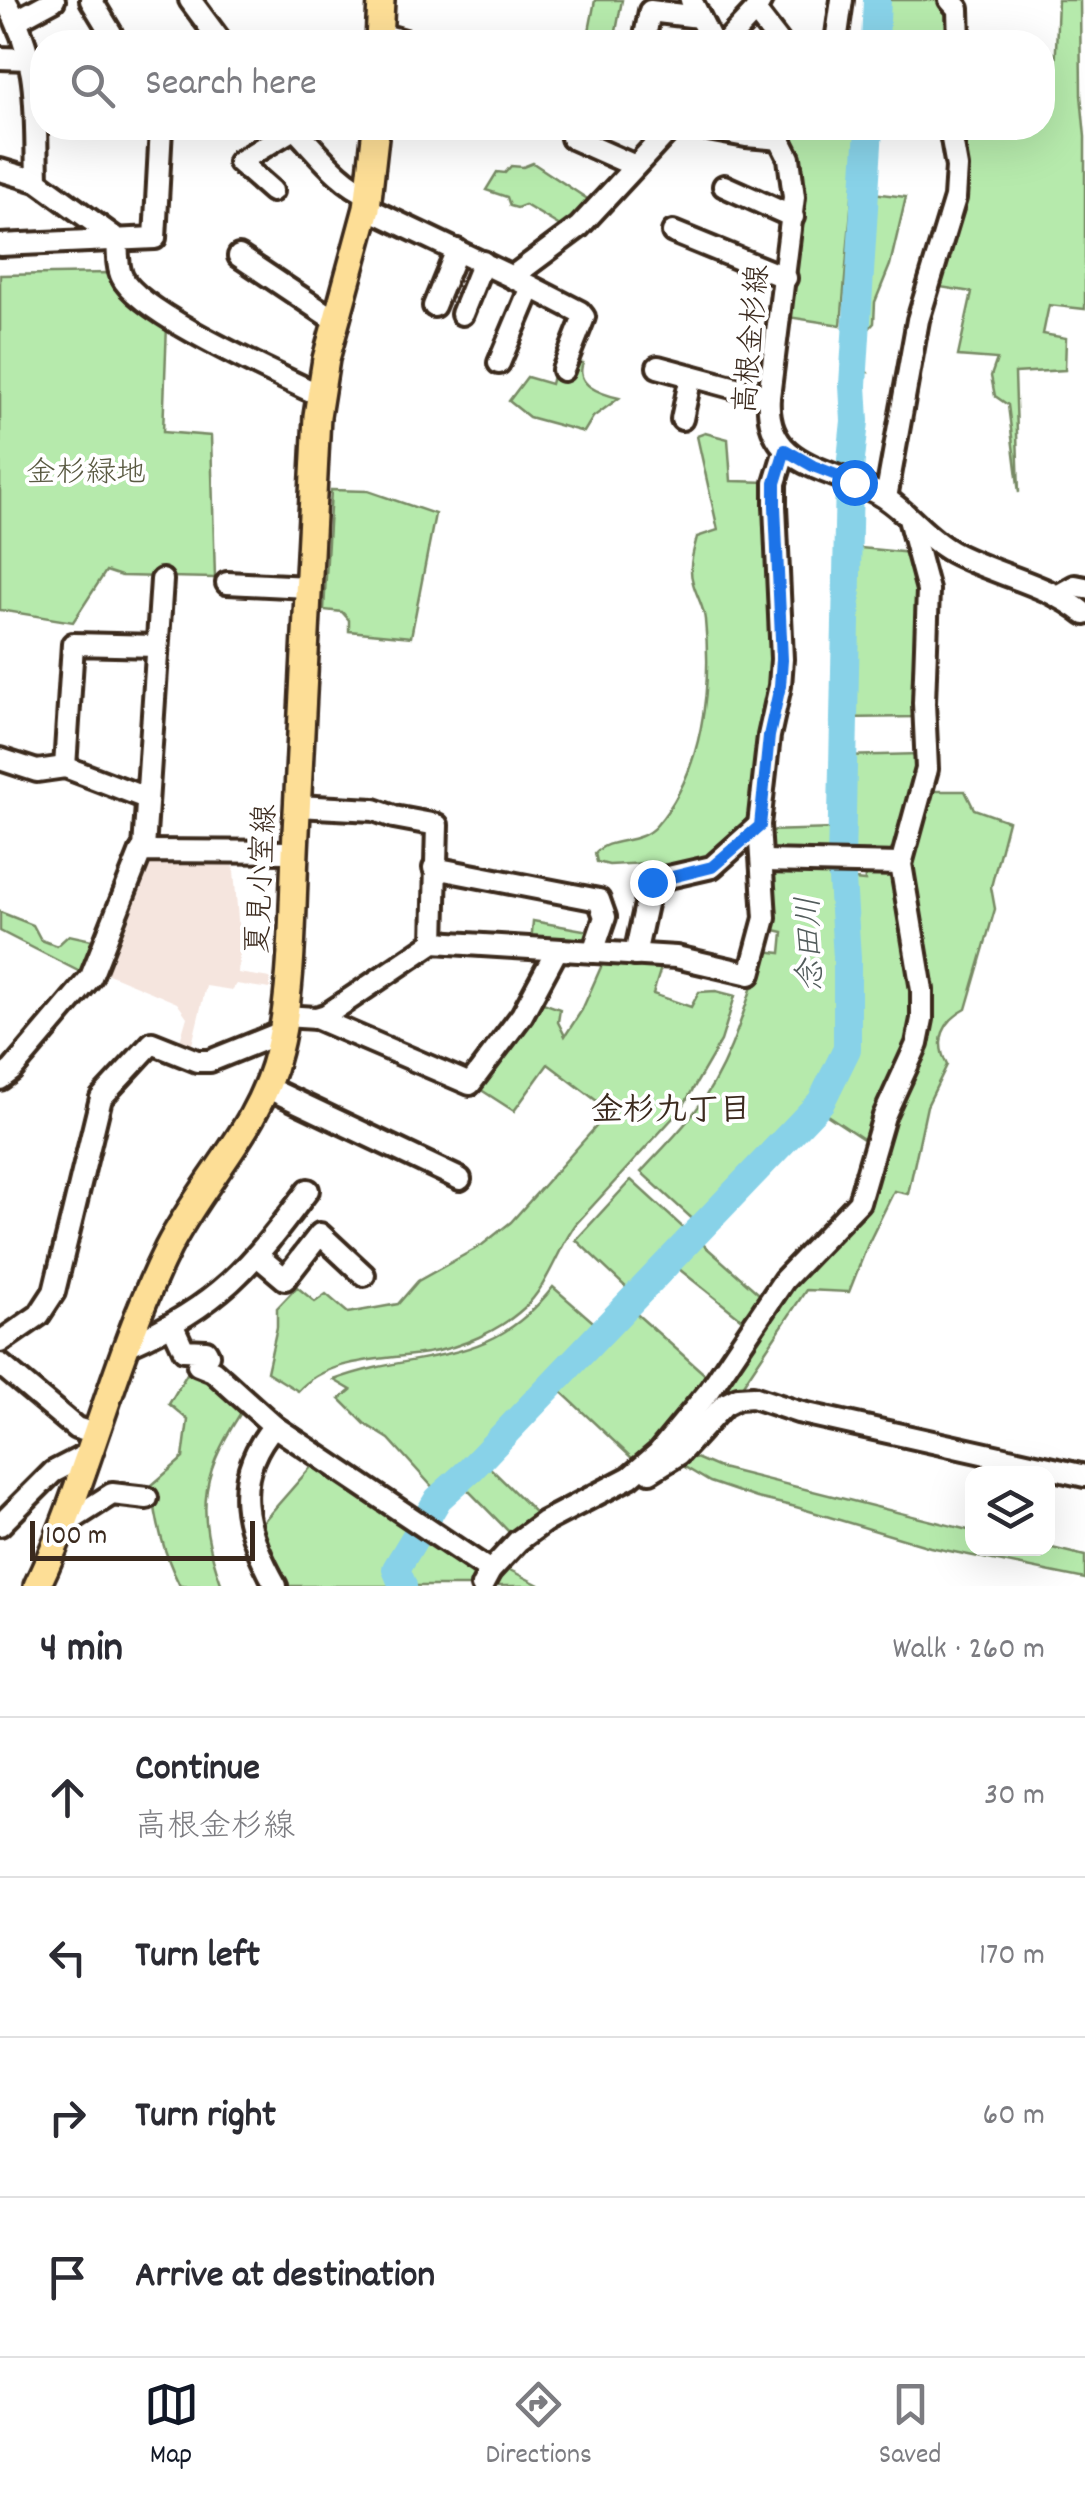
<!DOCTYPE html>
<html lang="en">
<head>
<meta charset="utf-8">
<style>
	body { margin:0; font-family:Dekko,"Klee One",sans-serif; background:#f2f2f3; color:#2b2b33 }
	.controls { position:absolute; right:30px; bottom:30px; display:grid; overflow:hidden; border-radius:20px; box-shadow:0 10px 40px #0002 }
	.controls button { width:90px; height:90px; display:grid; place-items:center; padding:0; border:0; border-bottom:2px solid #e1e1e2; background:#fff; color:#2b2b33; font:50px sans-serif }
	.scale { position:absolute; left:30px; bottom:25px; width:225px; box-sizing:border-box; padding-left:10px; border:5px solid #3b2a1e; border-top:0; font-size:28px; line-height:35px; white-space:nowrap; color:#3b2a1e; -webkit-text-stroke:8px #fff; paint-order:stroke }
	.stop { position:absolute; width:30px; height:30px; margin:-22px; border:8px solid #1a73e8; border-radius:50%; background:#fff }
	.stop.end { background:#1a73e8; border-color:#fff; box-shadow:0 2px 10px #0008 }
	.list { margin:0; padding:0; list-style:none }
	h2 { display:flex; justify-content:space-between; align-items:center; height:130px; margin:0; padding:0 40px; font-size:42px }
	h2 small { font-size:32px; font-weight:400; color:#7c7c81 }
	.list li { display:grid; grid-template-columns:65px 1fr auto; gap:30px; align-items:center; box-sizing:border-box; height:160px; padding:0 40px; border-top:2px solid #e1e1e2 }
	.list b { display:block; font-size:38px; white-space:nowrap }
	.list p { margin:0; font-size:32px; white-space:nowrap; color:#7c7c81 }
	.list em { font-size:32px; font-style:normal; color:#7c7c81 }
	.icon { flex:none; width:55px; height:55px; fill:none; stroke:currentColor; stroke-width:2; stroke-linecap:round; stroke-linejoin:round }
	.map { position:relative; flex:none; width:1085px; height:1586px; overflow:hidden }
	.search { position:absolute; background:#fff; box-shadow:0 10px 40px #0002; left:30px; right:30px; top:30px; height:110px; display:flex; align-items:center; gap:25px; box-sizing:border-box; padding:0 35px; border-radius:40px; color:#7c7c81; font-size:38px }
	.sheet { height:770px; background:#fff }
	nav { display:flex; justify-content:space-around; align-items:center; box-sizing:border-box; height:140px; border-top:2px solid #e1e1e2; background:#fff; font-size:28px; color:#7c7c81 }
	nav a { display:grid; justify-items:center; gap:5px }
	nav .on { color:#111827 }
	.map>svg:first-child { display:block }
</style>
</head>
<body>
<div class="map">
<svg width="1085" height="1586" viewBox="0 0 1085 1586">
	<rect width="100%" height="100%" fill="#fff"/>
	<filter id="ink" filterUnits="userSpaceOnUse"><feTurbulence type="fractalNoise" baseFrequency=".01" numOctaves="2"/><feDisplacementMap in="SourceGraphic" scale="20" xChannelSelector="R" yChannelSelector="G"/><feConvolveMatrix kernelMatrix="1 2 1 2 8 2 1 2 1" color-interpolation-filters="sRGB"/></filter>
	<g filter="url(#ink)">
		<path fill="#f5e5de" d="M142,855L233,858L240,944L238,973L270,978V989L236,984L232,990L206,986L190,1053L178,1048L187,1017L177,1003L99,970Z"/>
		<g fill="#b6eaac" stroke="#788a65" stroke-width="2.5">
			<path d="M595,0H622L614,42H587Z"/>
			<path d="M878,0H940L948,8L952,42H874Z"/>
			<path d="M1058,0H1080L1081,95L1085,137V309L1049,305L1043,334L1066,338L1065,370L1015,373L1019,493L1008,405L995,396L991,376L997,359L958,356L972,292L934,286L955,128H1042L1043,76L1055,75Z"/>
			<path d="M786,128H858L841,325L788,317C798,245 814,197 786,128Z"/>
			<path d="M533,163L592,202L565,229L525,205L517,208L510,206L507,197L486,190L497,172L505,173L511,166L523,167Z"/>
			<path d="M864,192L906,197L890,265L875,302L874,323L859,340L858,362L867,372L845,371Z"/>
			<path d="M108,273L122,289L167,324L163,432L211,436L215,578L121,576L106,571L73,622L0,610V275Z"/>
			<path d="M570,361L583,363C574,385 601,394 619,398L593,417L584,432L529,417L509,401L527,377L551,384L554,372Z"/>
			<path d="M705,433L728,439L731,481L770,482L779,630L754,824C717,856 697,877 645,871L646,863L609,865L597,862L595,853C611,836 638,846 656,826C703,772 712,688 705,620C704,607 696,595 693,583C688,567 693,553 697,537L718,530L697,436Z"/>
			<path d="M331,490L368,491L435,514L411,637L349,631V620L342,612L324,610Z"/>
			<path d="M840,546L911,553L922,587L917,717L842,718Z"/>
			<path d="M920,754L898,857H848L842,756Z"/>
			<path d="M928,791H965L974,809L1008,821L991,887L995,909L966,1009C943,1021 934,1041 947,1065L927,1106L908,1194L894,1191L868,1244L849,1292L806,1290L740,1389L676,1452L787,1282L844,1226L919,1046L904,864Z"/>
			<path d="M834,829V856L767,853L766,831Z"/>
			<path d="M836,864L841,955L842,1045L817,1100L699,1225L641,1172C658,1153 677,1135 693,1114C730,1067 745,1008 763,951L781,953L783,932L770,929L771,870Z"/>
			<path d="M864,866H896L918,1016L871,1144L821,1111L853,1044L851,958L844,879L865,881Z"/>
			<path d="M0,912L33,925L41,940L57,946L69,935L96,941L86,975L0,931Z"/>
			<path d="M533,921L589,931L588,937L579,945L531,944Z"/>
			<path d="M605,958L663,961L653,994L691,1007L699,992L716,991L735,996L721,1041L682,1108L576,1224C557,1250 548,1286 524,1308C499,1331 460,1348 427,1353C385,1360 329,1357 298,1391L267,1372L277,1327V1308L297,1287L315,1302L326,1294L348,1313L398,1304L418,1281L482,1245L511,1222L610,1111L548,1064L514,1111L475,1086L535,1000L560,1009L558,1022L565,1036L582,1010Z"/>
			<path d="M631,1180L689,1233L632,1293L576,1240Z"/>
			<path d="M697,1239L767,1301L749,1325L674,1265Z"/>
			<path d="M553,1287L599,1327L469,1465L437,1492L389,1439L365,1424L340,1399L351,1390L334,1380C419,1348 488,1371 553,1287Z"/>
			<path d="M631,1309L710,1379L653,1450L635,1461L556,1387Z"/>
			<path d="M191,1367L248,1402C202,1470 193,1507 222,1586H180C163,1552 156,1522 152,1485L183,1458L188,1420L169,1404Z"/>
			<path d="M689,1455L717,1467L972,1531V1548L1048,1547L1085,1556V1579L930,1547L796,1507L757,1498L710,1482L678,1463Z"/>
			<path d="M318,1459L416,1524L392,1571L398,1586H283L261,1546L262,1523Z"/>
			<path d="M485,1463L541,1518L514,1537L463,1485Z"/>
			<path d="M423,1528L482,1571L476,1586H408L401,1568Z"/>
			<path d="M502,1566L541,1586H489Z"/>
		</g>
		<g fill="none" stroke-linecap="round" stroke-linejoin="round">
			<g stroke="#88d2e8" stroke-width="28">
				<path d="M875,42L877,0"/>
				<path d="M403,1586L396,1569L438,1499L471,1469L821,1102L847,1049V958L841,863L849,479L855,421L853,385L869,128"/>
			</g>
			<g stroke="#3b2a1e" stroke-width="28">
				<g id="minor">
					<path d="M5,0C41,61 35,113 37,181"/>
					<path d="M91,0L111,33"/>
					<path d="M190,0L221,42"/>
					<path d="M691,0L712,42"/>
					<path d="M950,0L958,9L959,42"/>
					<path d="M755,11L779,42"/>
					<path d="M17,20L54,0"/>
					<path d="M380,34L408,42"/>
					<path d="M644,42L650,11L699,17"/>
					<path d="M726,42L755,11L761,0"/>
					<path d="M836,42L842,0"/>
					<path d="M0,58L30,59"/>
					<path d="M294,128C316,150 339,183 370,195"/>
					<path d="M703,128L746,136L781,139"/>
					<path d="M774,128L789,158L794,197L769,397C764,469 831,467 879,494C906,509 924,537 952,552C995,575 1047,583 1085,614"/>
					<path d="M572,138L635,166"/>
					<path d="M0,170L37,181L117,239C118,251 117,267 122,277C139,314 279,375 319,395"/>
					<path d="M724,186L793,217"/>
					<path d="M272,191L239,162L295,128"/>
					<path d="M367,208L512,277L579,227L671,128"/>
					<path d="M673,232L786,278"/>
					<path d="M0,245L155,238L161,128"/>
					<path d="M239,256L336,321"/>
					<path d="M512,277L580,312L584,317L563,370"/>
					<path d="M434,306L457,250"/>
					<path d="M462,314L483,262"/>
					<path d="M499,363L531,287"/>
					<path d="M658,367L769,397"/>
					<path d="M682,419L691,376"/>
					<path d="M886,498L918,320L955,198L957,167L950,128"/>
					<path d="M227,583L308,587"/>
					<path d="M1057,596L1075,586L1085,588"/>
					<path d="M0,759L37,771L65,767L146,798"/>
					<path d="M65,767L73,644L157,646"/>
					<path d="M297,806L374,810L394,817L437,825L434,942"/>
					<path d="M144,849L162,580"/>
					<path d="M764,861L901,864"/>
					<path d="M434,868L599,900L605,917L593,952"/>
					<path d="M635,955L651,881L712,867L759,825"/>
					<path d="M284,1016L316,1018L326,1015L434,942L676,957L750,974L765,918L759,825L769,736L780,686L782,659L775,506V483L785,450"/>
					<path d="M316,1018L470,1084L522,1015L557,950"/>
					<path d="M0,1079L12,1070L91,977L141,851L295,852"/>
					<path d="M268,1088L460,1179"/>
					<path d="M259,1257L285,1279L320,1234L364,1275"/>
					<path d="M173,1326L184,1350L206,1351L208,1355L198,1365L213,1371L274,1426L490,1571"/>
					<path d="M0,1342L39,1315L54,1292L101,1098L152,1043L197,1061H210L282,1032"/>
					<path d="M129,1345C218,1306 251,1267 308,1190"/>
					<path d="M0,1364L76,1428L96,1434"/>
					<path d="M274,1426C229,1478 245,1531 276,1586"/>
					<path d="M650,1472L679,1454L724,1405L738,1398L753,1397L798,1412L1085,1476"/>
					<path d="M65,1524L112,1494L147,1498"/>
					<path d="M0,1525L53,1472L90,1453"/>
					<path d="M482,1586L490,1571L518,1541L544,1522L630,1477L658,1453L710,1390L784,1280L859,1202L884,1116L917,1044L922,1019V990L901,864L927,769L924,703L928,590L909,519"/>
				</g>
			</g>
			<g stroke="#3b2a1e" stroke-width="32">
				<g id="major">
					<path d="M379,42L381,0"/>
					<path d="M37,1586C89,1477 114,1356 168,1248C203,1179 260,1128 278,1051C294,987 292,899 296,832C303,694 310,555 317,416L326,359L367,208L376,128"/>
				</g>
			</g>
			<use href="#minor" stroke="#fff" stroke-width="20"/>
			<use href="#major" stroke="#fdde96" stroke-width="25"/>
		</g>
	</g>
	<g fill="none" stroke-linecap="round" stroke-linejoin="round" filter="url(#ink)">
		<path stroke="#1a73e8" stroke-width="12" d="M652,882L712,867L760,826L769,736L780,686L782,660L775,506V483L785,450L813,466L854,482"/>
	</g>
	<g text-anchor="middle" stroke-width="8" stroke-linejoin="round" paint-order="stroke">
		<g font-size="30" fill="#3b2a1e" stroke="#fff">
			<text transform="translate(750 339) rotate(-85)" y="10">高根金杉線</text>
			<text transform="translate(260 879) rotate(-87)" y="10">夏見小室線</text>
		</g>
		<g font-size="30" fill="#5a5a42" stroke="#fff">
			<text x="86" y="481">金杉緑地</text>
		</g>
		<g font-size="32" font-style="italic" fill="#525c5b" stroke="#fff">
			<text transform="translate(808 944) rotate(-92)" y="11">念田川</text>
		</g>
		<g font-size="32" font-weight="bold" fill="#3b2a1e" stroke="#fff">
			<text x="671" y="1119">金杉九丁目</text>
		</g>
	</g>
</svg>
<div class="controls">
<button><svg class="icon" aria-label="layers" viewBox="0 0 24 24"><path d="M12 4l9 5-9 5-9-5zM3 14l9 5 9-5"/></svg></button>
</div>
<div class="scale">100 m</div>
<div class="stop" style="left:854px;top:482px"></div>
<div class="stop end" style="left:652px;top:882px"></div>
<div class="search"><svg class="icon" aria-label="search" viewBox="0 0 24 24"><circle cx="10" cy="10" r="6"/><path d="M15 15l6 6"/></svg>Search here</div>
</div>
<section class="sheet">
<h2>4 min<small>Walk · 260 m</small></h2>
<ul class="list">
<li><svg class="icon" aria-label="ahead" viewBox="0 0 24 24"><path d="M12 20V5M6 11l6-6 6 6"/></svg><div><b>Continue</b><p>高根金杉線</p></div><em>30 m</em></li>
<li><svg class="icon" aria-label="left" viewBox="0 0 24 24"><path d="M17 20v-9H6M10 6l-5 5 5 5"/></svg><div><b>Turn left</b></div><em>170 m</em></li>
<li><svg class="icon" aria-label="right" viewBox="0 0 24 24"><path d="M7 20v-9h11M14 6l5 5-5 5"/></svg><div><b>Turn right</b></div><em>60 m</em></li>
<li><svg class="icon" aria-label="arrive" viewBox="0 0 24 24"><path d="M6 21V4h12l-3 4 3 4H6"/></svg><div><b>Arrive at destination</b></div></li>
</ul>
</section>
<nav>
<a class="on"><svg class="icon" aria-label="map" viewBox="0 0 24 24"><path d="M3 6l6-2 6 2 6-2v14l-6 2-6-2-6 2zM9 4v14M15 6v14"/></svg>Map</a>
<a><svg class="icon" aria-label="directions" viewBox="0 0 24 24"><path d="M12 3l9 9-9 9-9-9zM9 14v-3h6M13 9l2 2-2 2"/></svg>Directions</a>
<a><svg class="icon" aria-label="saved" viewBox="0 0 24 24"><path d="M7 4h10v16l-5-4-5 4z"/></svg>Saved</a>
</nav>
</body>
</html>
